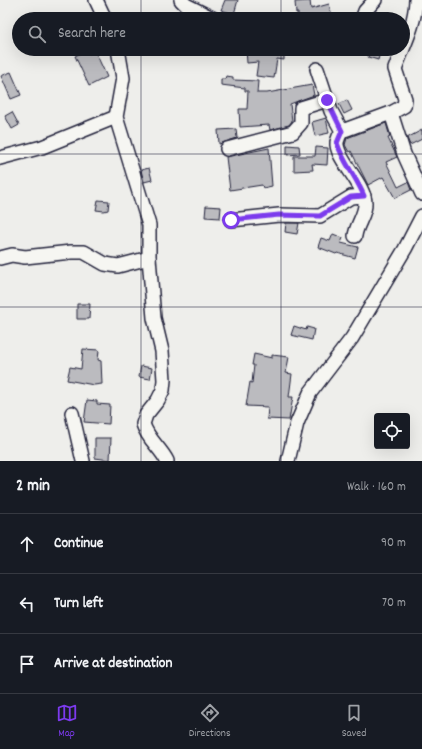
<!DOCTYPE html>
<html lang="en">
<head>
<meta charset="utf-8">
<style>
	body { margin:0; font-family:Dekko,sans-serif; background:#20242c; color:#f1f3f6 }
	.controls { position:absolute; right:12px; bottom:12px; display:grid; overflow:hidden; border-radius:4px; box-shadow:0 4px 16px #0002 }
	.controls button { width:36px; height:36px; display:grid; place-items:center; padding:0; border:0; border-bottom:1px solid #363941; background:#171b24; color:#f1f3f6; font:20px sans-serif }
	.stop { position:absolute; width:12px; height:12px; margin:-9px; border:3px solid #7c3aed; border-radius:50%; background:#fff }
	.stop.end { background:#7c3aed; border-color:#fff; box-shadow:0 1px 4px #0008 }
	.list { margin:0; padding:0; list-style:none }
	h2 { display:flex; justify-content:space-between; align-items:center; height:52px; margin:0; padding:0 16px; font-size:17px }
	h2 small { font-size:13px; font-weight:400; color:#9ea1a6 }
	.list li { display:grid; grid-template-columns:26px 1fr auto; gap:12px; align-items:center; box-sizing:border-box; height:60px; padding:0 16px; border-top:1px solid #363941 }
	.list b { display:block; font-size:15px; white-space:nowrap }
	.list em { font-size:13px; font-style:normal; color:#9ea1a6 }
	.icon { flex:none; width:22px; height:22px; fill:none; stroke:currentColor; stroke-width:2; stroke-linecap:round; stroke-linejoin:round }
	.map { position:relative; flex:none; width:422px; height:461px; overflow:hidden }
	.search { position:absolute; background:#171b24; box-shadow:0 4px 16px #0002; left:12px; right:12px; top:12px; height:44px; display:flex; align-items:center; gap:10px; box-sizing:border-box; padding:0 14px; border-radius:22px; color:#9ea1a6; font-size:15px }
	.sheet { height:232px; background:#171b24 }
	nav { display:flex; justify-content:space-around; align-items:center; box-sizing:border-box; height:56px; border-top:1px solid #363941; background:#171b24; font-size:11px; color:#9ea1a6 }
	nav a { display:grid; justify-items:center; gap:2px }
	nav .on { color:#7c3aed }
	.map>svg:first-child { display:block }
</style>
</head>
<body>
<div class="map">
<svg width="422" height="461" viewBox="0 0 422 461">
	<rect width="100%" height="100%" fill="#eeeeeb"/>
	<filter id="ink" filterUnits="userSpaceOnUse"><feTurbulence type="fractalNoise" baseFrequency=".025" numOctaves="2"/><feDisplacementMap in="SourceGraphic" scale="8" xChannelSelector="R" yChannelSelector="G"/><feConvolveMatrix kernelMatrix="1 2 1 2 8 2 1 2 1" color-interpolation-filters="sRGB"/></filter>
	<g filter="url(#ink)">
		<g fill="#bbbbbf" stroke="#22223b">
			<path d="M225,0H238L234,14L221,10Z"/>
			<path d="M310,1L311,9L329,4L332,16L323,18H298V13H296L295,2Z"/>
			<path d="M246,49H284V60L277,59L274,78L256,76L258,62L247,63Z"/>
			<path d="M370,49H381L378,60L368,57Z"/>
			<path d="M87,50L89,54L95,51L107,77L89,86L75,56Z"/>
			<path d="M11,72L21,95L11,99L1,76Z"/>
			<path d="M226,76L233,77V80L258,81L257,93H267L312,85L314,95L290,104L292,121L289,125L270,130L269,125L240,127L239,109H247L248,91H245V88L221,85V79H225Z"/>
			<path d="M347,100L352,110L344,114L339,104Z"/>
			<path d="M12,112L19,125L12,129L5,116Z"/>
			<path d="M326,118L329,133L315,136L312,122Z"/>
			<path d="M386,123L390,137L388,138L397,157L386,162L398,187L408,182L411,190L395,198L383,177L368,185L351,151L349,152L345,145L347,138Z"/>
			<path d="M236,129L237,138L219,144L218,130Z"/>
			<path d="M422,130V139L410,145L407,138Z"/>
			<path d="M287,145L299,146L300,154L287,155Z"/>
			<path d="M316,147L328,148L327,165L312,164L313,170L294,171V156H315Z"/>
			<path d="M269,148L272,186L263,188L262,185L230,190L226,157Z"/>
			<path d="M149,168L152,180L144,182L141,170Z"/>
			<path d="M98,200L109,201L108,210L104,211L96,210Z"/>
			<path d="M206,206L221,207L220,218L205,217Z"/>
			<path d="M286,223H299L297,234L285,232Z"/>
			<path d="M333,234L343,238L341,243L358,247L355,258L337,253L336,254L318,247L321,238L330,241Z"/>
			<path d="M77,304H90L89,319H77Z"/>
			<path d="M294,326L306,330L307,327L314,329L312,340L291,335Z"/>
			<path d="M83,349L99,350L98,360L101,361L102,384L94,385L67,380L70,367L81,369Z"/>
			<path d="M254,354L272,358V355L289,357L286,373L292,374L289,397H293L289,420L267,419L268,407L246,406L250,382L252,383L254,365H252Z"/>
			<path d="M141,366L152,368L150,379L139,377Z"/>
			<path d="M87,400L97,401V404L110,405L109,424L84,422Z"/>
			<path d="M95,438H111L110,460L95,458Z"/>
		</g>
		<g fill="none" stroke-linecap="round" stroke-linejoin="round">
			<g stroke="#22223b" stroke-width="16">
				<g id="minor">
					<path d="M96,0L105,19"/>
					<path d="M181,0L186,5L214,19"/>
					<path d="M416,0C415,26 403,46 395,69L405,99L404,106L391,113L404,154L422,194"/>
					<path d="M362,19L365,11L375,0"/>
					<path d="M118,49L123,78L116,117L149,225V258L154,318L162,351L164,380L163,390L158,400L146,415L143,424C148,440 160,447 167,461"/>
					<path d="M317,69L331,111L342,131"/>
					<path d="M227,149L293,132L301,123V108L327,100"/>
					<path d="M0,158L42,147L116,117"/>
					<path d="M231,220L279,215L320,216L351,197L364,196"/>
					<path d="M355,236C356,225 366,214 365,203C365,184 335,158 337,142C338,138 340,134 342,131L391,113"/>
					<path d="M0,258L12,255L25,257L71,252H84L105,264L118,266L149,258"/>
					<path d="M72,413L83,461"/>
					<path d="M288,461L297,423L310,393L352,338L405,249L422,216"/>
				</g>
			</g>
			<use href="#minor" stroke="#f6f6f2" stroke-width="13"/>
		</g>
	</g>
	<g fill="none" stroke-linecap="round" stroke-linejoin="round" filter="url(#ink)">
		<path stroke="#7c3aed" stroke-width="5" d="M231,220L279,215L320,216L351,197L364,196C357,178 343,162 337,143L342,131L327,100"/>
	</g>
	<path fill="none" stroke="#22223b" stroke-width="1" stroke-opacity="0.55" d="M141,0V19M281,0V19M141,49V461M281,49V461M0,154H422M0,307H422"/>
</svg>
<div class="controls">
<button><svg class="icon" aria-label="locate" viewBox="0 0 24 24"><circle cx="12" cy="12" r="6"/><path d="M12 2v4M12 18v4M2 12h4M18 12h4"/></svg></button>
</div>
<div class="stop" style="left:231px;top:220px"></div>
<div class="stop end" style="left:327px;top:100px"></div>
<div class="search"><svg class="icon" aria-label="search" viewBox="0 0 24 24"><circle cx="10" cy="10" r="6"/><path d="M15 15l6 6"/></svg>Search here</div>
</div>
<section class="sheet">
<h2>2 min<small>Walk · 160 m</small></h2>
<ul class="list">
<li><svg class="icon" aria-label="ahead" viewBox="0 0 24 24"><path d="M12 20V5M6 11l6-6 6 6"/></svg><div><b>Continue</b></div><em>90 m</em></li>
<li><svg class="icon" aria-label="left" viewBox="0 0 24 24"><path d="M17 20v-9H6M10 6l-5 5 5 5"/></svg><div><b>Turn left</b></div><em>70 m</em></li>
<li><svg class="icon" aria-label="arrive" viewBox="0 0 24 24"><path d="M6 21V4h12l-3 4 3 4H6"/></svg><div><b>Arrive at destination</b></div></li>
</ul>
</section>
<nav>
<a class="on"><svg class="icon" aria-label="map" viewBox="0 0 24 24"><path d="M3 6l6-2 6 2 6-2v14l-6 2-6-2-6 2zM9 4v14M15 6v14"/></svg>Map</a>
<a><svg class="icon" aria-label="directions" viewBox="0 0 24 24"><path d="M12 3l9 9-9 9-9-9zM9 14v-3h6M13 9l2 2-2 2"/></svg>Directions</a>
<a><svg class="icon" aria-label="saved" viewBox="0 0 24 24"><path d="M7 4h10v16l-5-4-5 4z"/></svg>Saved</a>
</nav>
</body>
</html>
